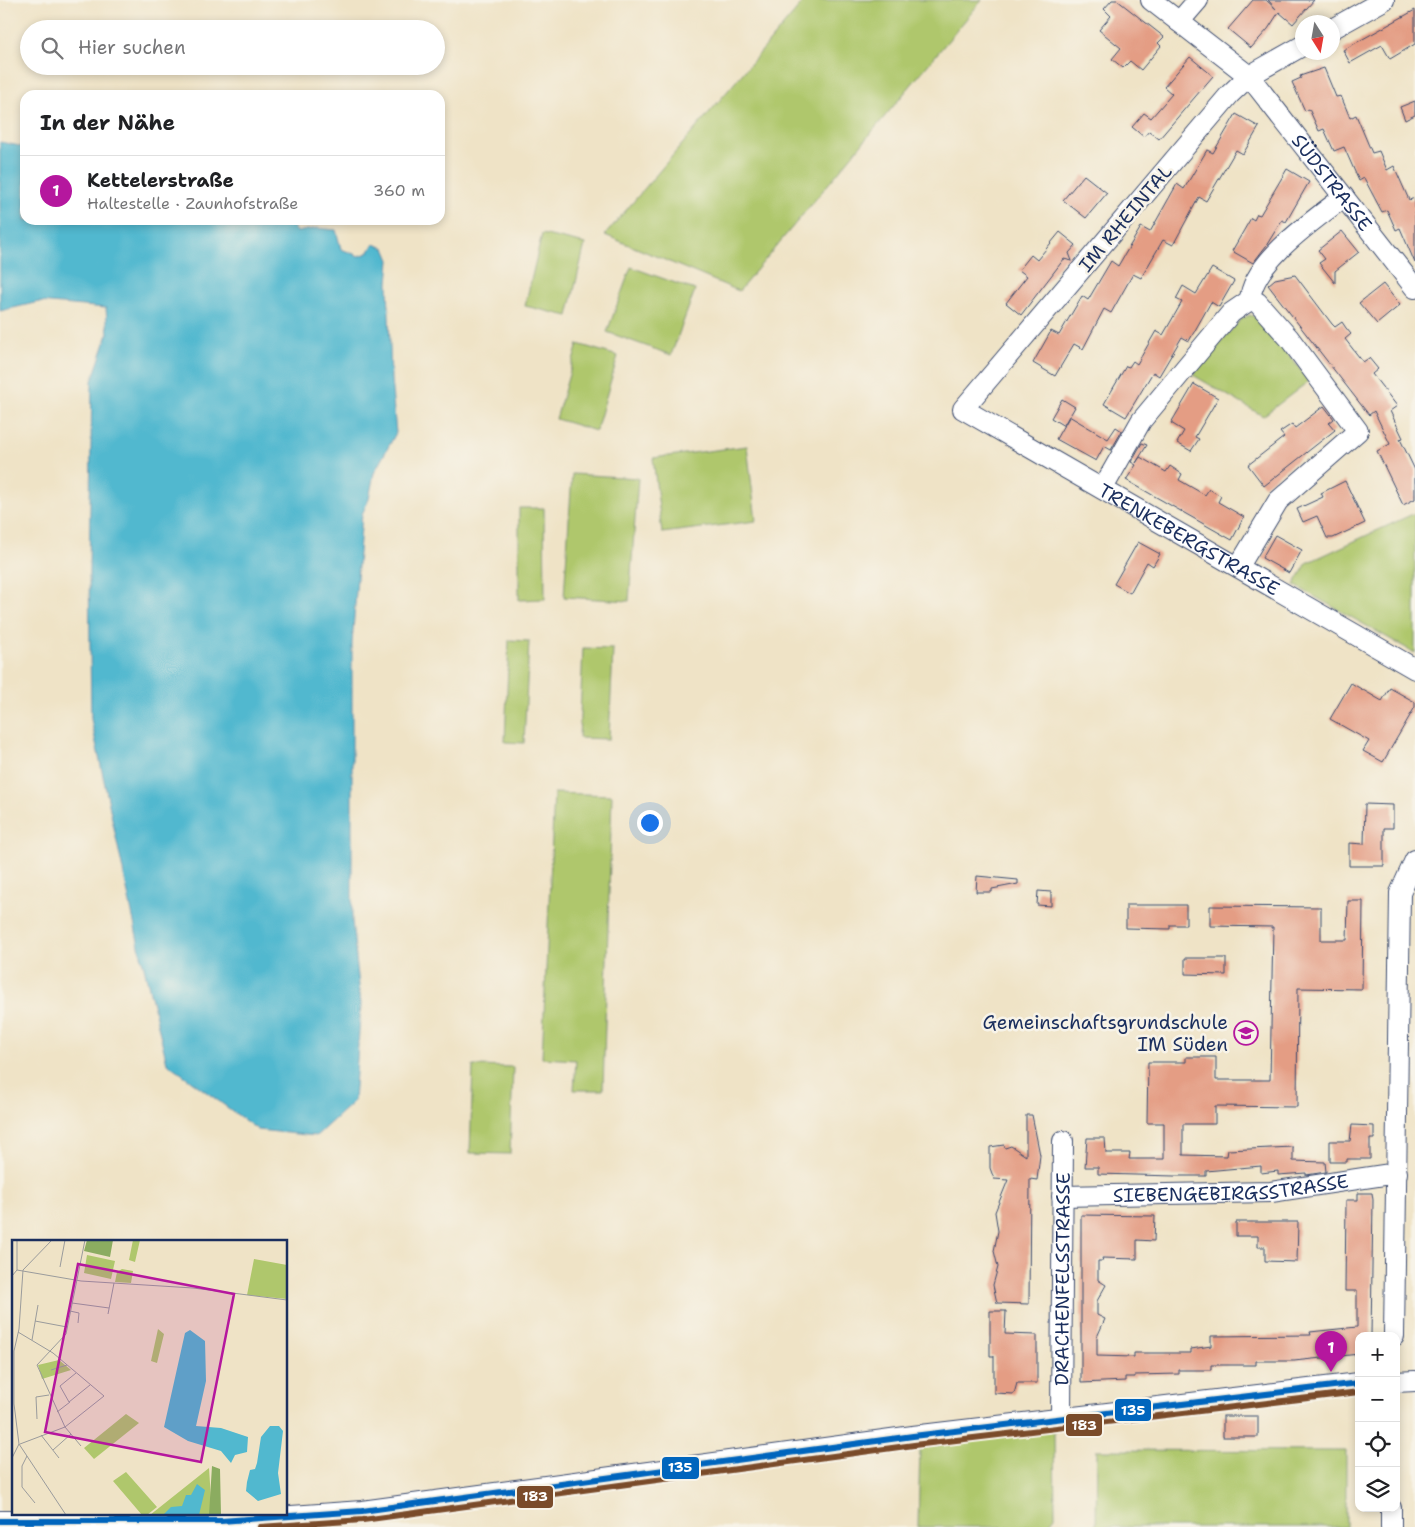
<!DOCTYPE html>
<html lang="de">
<head>
<meta charset="utf-8">
<style>
	body { margin:0; font-family:"Shantell Sans",sans-serif; background:#f2f2f2; color:#202124 }
	.controls { position:absolute; right:15px; bottom:15px; display:grid; overflow:hidden; border-radius:10px; box-shadow:0 2px 8px #0003 }
	.controls button { width:45px; height:45px; display:grid; place-items:center; padding:0; border:0; border-bottom:1px solid #e0e0e0; background:#fff; color:#202124; font:25px sans-serif }
	.compass { position:absolute; left:1295px; top:15px; width:45px; height:45px; border-radius:50%; background:#fff; box-shadow:0 2px 8px #0003; rotate:169deg }
	.you { position:absolute; left:649px; top:822px; width:18px; height:18px; margin:-12px; border:4px solid #fff; border-radius:50%; background:#1a73e8; box-shadow:0 0 0 8px #1a73e833 }
	.badge { display:grid; place-items:center; width:32px; height:32px; border-radius:50%; background:#b5179e; color:#fff; font-size:16px; font-weight:700 }
	.pin { position:absolute; translate:-50% -41px; filter:drop-shadow(0 1px 2px #0008) }
	.pin::after { content:''; position:absolute; top:26px; width:18px; height:15px; background:inherit; clip-path:polygon(0 0,100% 0,50% 100%) }
	.list { margin:0; padding:0; list-style:none }
	h2 { display:flex; justify-content:space-between; align-items:center; height:65px; margin:0; padding:0 20px; font-size:21px }
	h2 small { font-size:16px; font-weight:400; color:#757577 }
	.list li { display:grid; grid-template-columns:32px 1fr auto; gap:15px; align-items:center; box-sizing:border-box; height:70px; padding:0 20px; border-top:1px solid #e0e0e0 }
	.list b { display:block; font-size:19px; white-space:nowrap }
	.list p { margin:0; font-size:16px; white-space:nowrap; color:#757577 }
	.list em { font-size:16px; font-style:normal; color:#757577 }
	.icon { flex:none; width:28px; height:28px; fill:none; stroke:currentColor; stroke-width:2; stroke-linecap:round; stroke-linejoin:round }
	.map { position:relative; flex:none; width:1415px; height:1527px; overflow:hidden }
	.search { position:absolute; background:#fff; box-shadow:0 2px 8px #0003; left:20px; top:20px; width:425px; height:55px; display:flex; align-items:center; gap:12px; box-sizing:border-box; padding:0 18px; border-radius:28px; color:#757577; font-size:19px }
	.panel { position:absolute; background:#fff; box-shadow:0 2px 8px #0003; left:20px; top:90px; width:425px; height:135px; border-radius:15px }
	.map>svg:first-child { display:block }
</style>
</head>
<body>
<div class="map">
<svg width="1415" height="1527" viewBox="0 0 1415 1527">
	<rect width="100%" height="100%" fill="#f7f3e8"/>
	<filter id="ink" filterUnits="userSpaceOnUse"><feTurbulence type="fractalNoise" baseFrequency=".02" numOctaves="2"/><feDisplacementMap in="SourceGraphic" scale="10" xChannelSelector="R" yChannelSelector="G"/><feConvolveMatrix kernelMatrix="1 2 1 2 8 2 1 2 1" color-interpolation-filters="sRGB"/></filter>
	<filter id="wash" filterUnits="userSpaceOnUse"><feTurbulence type="fractalNoise" baseFrequency=".0096" numOctaves="4" result="noise"/><feDisplacementMap in="SourceGraphic" scale="20" xChannelSelector="R" yChannelSelector="G"/><feGaussianBlur stdDeviation="1.12" result="paint"/><feColorMatrix in="noise" values="0 0 0 0 0 0 0 0 0 0 0 0 0 0 0 0 0 1.4 0 .05"/><feComposite in="paint" operator="in"/></filter>
	<g filter="url(#wash)">
		<rect width="100%" height="100%" fill="#efe3c6"/>
		<g fill="#afc76c" stroke="#657b65">
			<path d="M805,0H982L739,291L605,235Z"/>
			<path d="M542,234L585,244L568,316L525,306Z"/>
			<path d="M631,267L695,290L671,355L607,332Z"/>
			<path d="M1250,315L1261,319L1309,381L1263,416L1193,375L1241,319Z"/>
			<path d="M578,344L618,356L596,431L556,419Z"/>
			<path d="M747,446L756,521L662,533L653,458Z"/>
			<path d="M572,474L638,478L629,601L564,597Z"/>
			<path d="M519,508H544L545,599L519,600Z"/>
			<path d="M1415,513V653L1294,585L1307,563Z"/>
			<path d="M509,640L529,641L524,743L505,742Z"/>
			<path d="M583,648L613,649L609,739L579,738Z"/>
			<path d="M554,793L612,795L603,1090H574L576,1060L542,1058Z"/>
			<path d="M473,1066L513,1067L510,1154L470,1153Z"/>
			<path d="M1054,1430L1055,1516L1046,1527H918L920,1447Z"/>
			<path d="M1097,1450L1346,1451V1527H1096Z"/>
		</g>
		<path fill="#51b8cf" stroke="#367496" d="M0,142L25,147V220H289L297,232L317,228L336,230L341,249L359,256L368,253L374,244L385,248L390,260L388,283L391,379L396,433L374,473L369,499L362,514L352,643V921L361,1004L354,1101L316,1136L258,1130L167,1063L139,946L91,719L89,570L92,381L108,334L106,308L39,302L0,311Z"/>
		<g id="blocks">
			<g fill="#e49d84">
				<path d="M1112,0H1117L1164,37L1158,43L1161,46L1141,70L1130,61L1123,68L1112,59L1121,48L1099,30L1111,16L1104,9Z"/>
				<path d="M1253,0H1266L1276,9L1268,0H1314L1293,24L1279,12L1268,29L1251,48L1228,29Z"/>
				<path d="M1415,10V44L1390,59L1382,45L1350,63L1343,50Z"/>
				<path d="M1190,57L1213,76L1159,139L1149,131L1144,137L1132,127L1144,113L1151,118L1172,94L1164,87Z"/>
				<path d="M1324,68L1336,97L1341,96L1350,118L1356,115L1372,153L1379,151L1387,170L1394,166L1409,200L1415,198V263L1400,228L1396,230L1387,210L1382,212L1364,178L1359,181L1344,147L1334,151L1324,129L1319,131L1309,109L1305,111L1292,82L1301,78L1300,76Z"/>
				<path d="M1415,101V115L1405,120L1400,107Z"/>
				<path d="M1236,114L1259,127L1243,154L1236,150L1206,201L1199,197L1173,245L1163,240L1141,278L1133,274L1111,313L1104,309L1083,349L1074,344L1055,376L1033,363L1051,331L1059,335L1082,296L1088,300L1111,261L1118,266L1141,227L1150,232L1177,184L1184,189L1207,150L1213,153Z"/>
				<path d="M1287,169L1309,182L1286,222L1282,220L1266,246L1253,263L1232,251L1251,218L1254,220L1257,214L1260,215Z"/>
				<path d="M1084,175L1107,193L1086,218L1063,200Z"/>
				<path d="M1342,231L1359,252L1335,271V283L1319,263L1325,259L1318,250Z"/>
				<path d="M1060,232L1076,245L1069,253L1072,261L1064,259L1021,315L1006,303L1027,276L1019,270L1031,255L1037,260Z"/>
				<path d="M1212,268L1234,281L1219,307L1211,302L1189,341L1182,337L1159,376L1153,372L1126,417L1104,404L1126,366L1129,367L1133,361L1137,364L1156,331L1163,335L1182,302L1176,299L1183,286L1196,294Z"/>
				<path d="M1295,275L1332,324L1335,327L1342,322L1346,328L1351,334L1345,339L1363,362L1369,358L1378,369L1372,374L1397,406L1390,411L1403,438L1400,439L1415,470V499L1403,505L1377,451L1390,444L1374,411L1369,415L1268,285L1275,279Z"/>
				<path d="M1383,284L1400,305L1377,324L1359,303Z"/>
				<path d="M1194,384L1218,398L1195,437L1199,439L1191,451L1177,443L1184,431L1171,423Z"/>
				<path d="M1062,399L1075,407L1064,426L1051,418Z"/>
				<path d="M1324,406L1334,419L1329,423L1335,430L1264,486L1248,465L1284,437L1280,432L1292,424L1295,428Z"/>
				<path d="M1069,416L1108,439L1116,427L1122,431L1111,450L1104,446L1096,461L1056,439Z"/>
				<path d="M1142,443L1147,445L1136,463L1140,457L1166,472L1170,466L1182,474L1179,480L1205,495L1209,489L1221,496L1218,502L1244,517L1232,540L1126,480L1136,465L1131,462Z"/>
				<path d="M1345,481L1365,523L1333,538H1327L1317,516L1303,522L1297,509L1323,497L1321,493Z"/>
				<path d="M1275,535L1302,550L1289,573L1262,558Z"/>
				<path d="M1138,542L1160,554L1153,566L1147,562L1130,593L1114,584Z"/>
				<path d="M1351,683L1382,701L1390,688L1415,702V707L1383,762L1363,751L1369,741L1330,719Z"/>
				<path d="M1365,804L1393,805V828H1384V866H1349V843L1364,844Z"/>
				<path d="M977,876L1018,880V884L992,889V892H976Z"/>
				<path d="M1038,891L1051,892V906L1037,905Z"/>
				<path d="M1348,901H1363L1362,989L1298,988L1297,1107L1215,1106V1124H1183V1155L1227,1156L1228,1150L1293,1147V1161L1325,1162L1326,1172L1306,1175V1173L1278,1175V1171L1261,1173V1166L1206,1171V1176H1174L1098,1174V1167H1085L1087,1138H1105L1106,1153H1130L1129,1159H1164V1123H1147L1148,1062H1186V1057H1216V1080H1270L1273,927L1210,926V906L1321,907V940H1347Z"/>
				<path d="M1126,905H1186V925H1170V929L1126,928Z"/>
				<path d="M1185,958H1226V975L1185,974Z"/>
				<path d="M1026,1115H1032L1040,1155L1037,1180L1030,1179L1029,1304L997,1303L993,1285L998,1267L994,1251L998,1231L995,1212L1008,1180L994,1179L990,1168V1147L1004,1145L1005,1148L1011,1146L1026,1156Z"/>
				<path d="M1352,1125L1374,1126V1139H1370V1159H1347V1162H1330V1141H1350Z"/>
				<path d="M1358,1193H1372L1373,1200L1371,1336H1359V1354L1294,1361H1256V1365H1211V1370H1179V1374L1135,1375V1377H1125V1381L1081,1383V1215L1155,1216L1154,1241L1137,1240V1259L1102,1258L1103,1261H1098V1280L1106,1285L1097,1301V1315L1105,1319L1097,1337V1356L1134,1357V1353H1191V1349L1211,1346V1336L1311,1335L1310,1332L1357,1327V1291H1345L1346,1200H1358Z"/>
				<path d="M1236,1222H1298L1297,1262L1265,1261V1247H1258V1236H1236Z"/>
				<path d="M990,1311H1006L1005,1334L1037,1335V1383H1017L1014,1394L994,1393V1356H990Z"/>
				<rect x="1223" y="1416" width="35" height="21"/>
			</g>
		</g>
	</g>
	<g filter="url(#ink)">
		<use href="#blocks" fill-opacity="0" stroke="#3b4a6e" stroke-width="1"/>
		<g fill="none" stroke-linecap="round" stroke-linejoin="round">
			<g stroke="#3b4a6e" stroke-width="22">
				<g id="minor">
					<path id="s1" d="M1151,0L1249,76L1415,288"/>
					<path d="M1179,22L1198,0"/>
					<path d="M1332,29L1384,0"/>
					<path id="s2" d="M1302,46L1249,76L1230,94L963,409L1415,669"/>
					<path d="M1250,300C1252,262 1315,219 1344,197"/>
					<path d="M1103,488L1141,421L1231,313L1250,300L1257,302L1289,338L1358,431L1278,501L1239,566"/>
					<path id="s3" d="M1062,1196L1271,1192L1397,1173"/>
					<path d="M1394,1336L1400,893L1415,860"/>
					<path d="M1396,1382L1415,1381"/>
					<path id="s4" d="M1061,1418L1063,1141"/>
					<path d="M0,1521H221L362,1511L913,1436L1359,1383"/>
					<path d="M1391,1527V1508"/>
				</g>
			</g>
			<use href="#minor" stroke="#fff" stroke-width="20"/>
			<g stroke="#f7f3e8" stroke-width="10">
				<path id="bus-1" d="M0,1521H221L362,1511L913,1436L1359,1383"/>
			</g>
			<g stroke="#f7f3e8" stroke-width="10">
				<path id="bus-2" d="M260,1527L363,1520L914,1445L1359,1392"/>
			</g>
			<use href="#bus-1" stroke="#0065bd" stroke-width="6"/>
			<use href="#bus-2" stroke="#7a4b2a" stroke-width="6"/>
		</g>
	</g>
	<defs>
		<g id="school-ring" transform="scale(1.25)"><circle r="9.5" fill="#f7f3e8" stroke="#b5179e" stroke-width="1.5"/><path d="M0-5L7-2L0 1L-7-2ZM-4 1L0 2.5L4 1V4Q0 6-4 4Z" fill="#b5179e"/></g>
	</defs>
	<g fill-rule="evenodd">
		<use href="#school-ring" x="1246" y="1033"/>
	</g>
	<g text-anchor="middle" stroke-width="5" stroke-linejoin="round" paint-order="stroke">
		<g font-size="19" fill="#1b2f5e" stroke="#f7f3e8">
			<text dy="7" stroke="none"><textPath href="#s1" startOffset="259">SÜDSTRASSE</textPath></text>
			<text transform="translate(1125 218) rotate(-50)" y="7">IM RHEINTAL</text>
			<text dy="7" stroke="none"><textPath href="#s2" startOffset="761">TRENKEBERGSTRASSE</textPath></text>
			<text dy="7" stroke="none"><textPath href="#s3" startOffset="169">SIEBENGEBIRGSSTRASSE</textPath></text>
			<text dy="7" stroke="none"><textPath href="#s4" startOffset="139">DRACHENFELSSTRASSE</textPath></text>
		</g>
		<g font-size="19" fill="#1b2f5e" stroke="#f7f3e8" text-anchor="end">
			<text x="1228" y="1029">Gemeinschaftsgrundschule<tspan x="1228" dy="22">IM Süden</tspan></text>
		</g>
	</g>
	<g transform="translate(12 1240)">
		<rect width="275" height="275" fill="#efe3c6"/>
		<path d="M121,0H128L123,22L117,20ZM75,15L103,21L99,39L72,33ZM242,19L275,25V59L235,55ZM110,29L121,31L119,43L103,42L105,32ZM146,89L152,94L145,123L139,121ZM47,120L59,130L30,139L26,125ZM114,174L127,183L82,219L72,208ZM197,228L200,275H138ZM114,232L145,267L135,275H130L101,241Z" fill="#afc76c"/>
		<path d="M75,0H101L98,17L72,11ZM200,226L208,229L209,275H197Z" fill="#8bac60"/>
		<path d="M178,90L193,101L194,141L184,186L209,188L236,197L235,212L223,215L219,223L209,211L176,201L152,187L173,93ZM258,186H267L271,191L266,233L269,254L246,261L234,251L235,242L238,230L243,229L245,223L249,197ZM185,244L193,250L187,275H151L159,267L170,266L174,255H179Z" fill="#51b8cf"/>
		<path fill="none" stroke="#9a9b9c" stroke-width="1" d="M48,27L53,0M5,30L69,41L181,48L275,60M11,30L40,0M0,36L5,30V0M60,63L97,68M58,71L67,73L66,83M96,74L102,43M23,81L55,87M6,92L41,113L92,156L53,187L8,204M20,100L26,65M39,130L55,125M64,133L48,146L57,162L78,145M45,172L58,162M25,179L24,157L37,155M29,195L47,218M7,204L54,275M69,206L53,187L25,125L54,94L73,0M41,210L59,194M0,218L7,204L2,164V111L7,89L11,30M10,247V226L15,216M10,247L23,263"/>
		<path fill="#b5179e" fill-opacity="0.15" stroke="#b5179e" stroke-width="2.5" d="M66,24L222,54L189,222L33,192Z"/>
		<rect width="275" height="275" fill="none" stroke="#1b2f5e" stroke-width="2.5"/>
	</g>
	<g stroke="#f7f3e8" stroke-width="2">
		<rect x="1114" y="1398" width="38" height="24" rx="5" fill="#0065bd"/>
		<rect x="1065" y="1413" width="38" height="24" rx="5" fill="#7a4b2a"/>
		<rect x="661" y="1456" width="39" height="24" rx="5" fill="#0065bd"/>
		<rect x="516" y="1485" width="38" height="24" rx="5" fill="#7a4b2a"/>
	</g>
	<g font-size="14" text-anchor="middle" font-weight="bold" fill="#fff">
		<text x="1133" y="1415">135</text>
		<text x="1084" y="1430">183</text>
		<text x="680" y="1472">135</text>
		<text x="535" y="1501">183</text>
	</g>
</svg>
<div class="controls">
<button>+</button>
<button>−</button>
<button><svg class="icon" aria-label="locate" viewBox="0 0 24 24"><circle cx="12" cy="12" r="6"/><path d="M12 2v4M12 18v4M2 12h4M18 12h4"/></svg></button>
<button><svg class="icon" aria-label="layers" viewBox="0 0 24 24"><path d="M12 4l9 5-9 5-9-5zM3 14l9 5 9-5"/></svg></button>
</div>
<svg class="compass" viewBox="-18 -18 36 36"><path d="M0-13l5 13h-10z" fill="#e53935"/><path d="M0 13l5-13h-10z" fill="#757577"/></svg>
<div class="you"></div>
<div class="pin badge" style="left:1331px;top:1372px">1</div>
<div class="search"><svg class="icon" aria-label="search" viewBox="0 0 24 24"><circle cx="10" cy="10" r="6"/><path d="M15 15l6 6"/></svg>Hier suchen</div>
<section class="panel">
<h2>In der Nähe<small></small></h2>
<ul class="list">
<li><span class="badge">1</span><div><b>Kettelerstraße</b><p>Haltestelle · Zaunhofstraße</p></div><em>360 m</em></li>
</ul>
</section>
</div>
</body>
</html>
